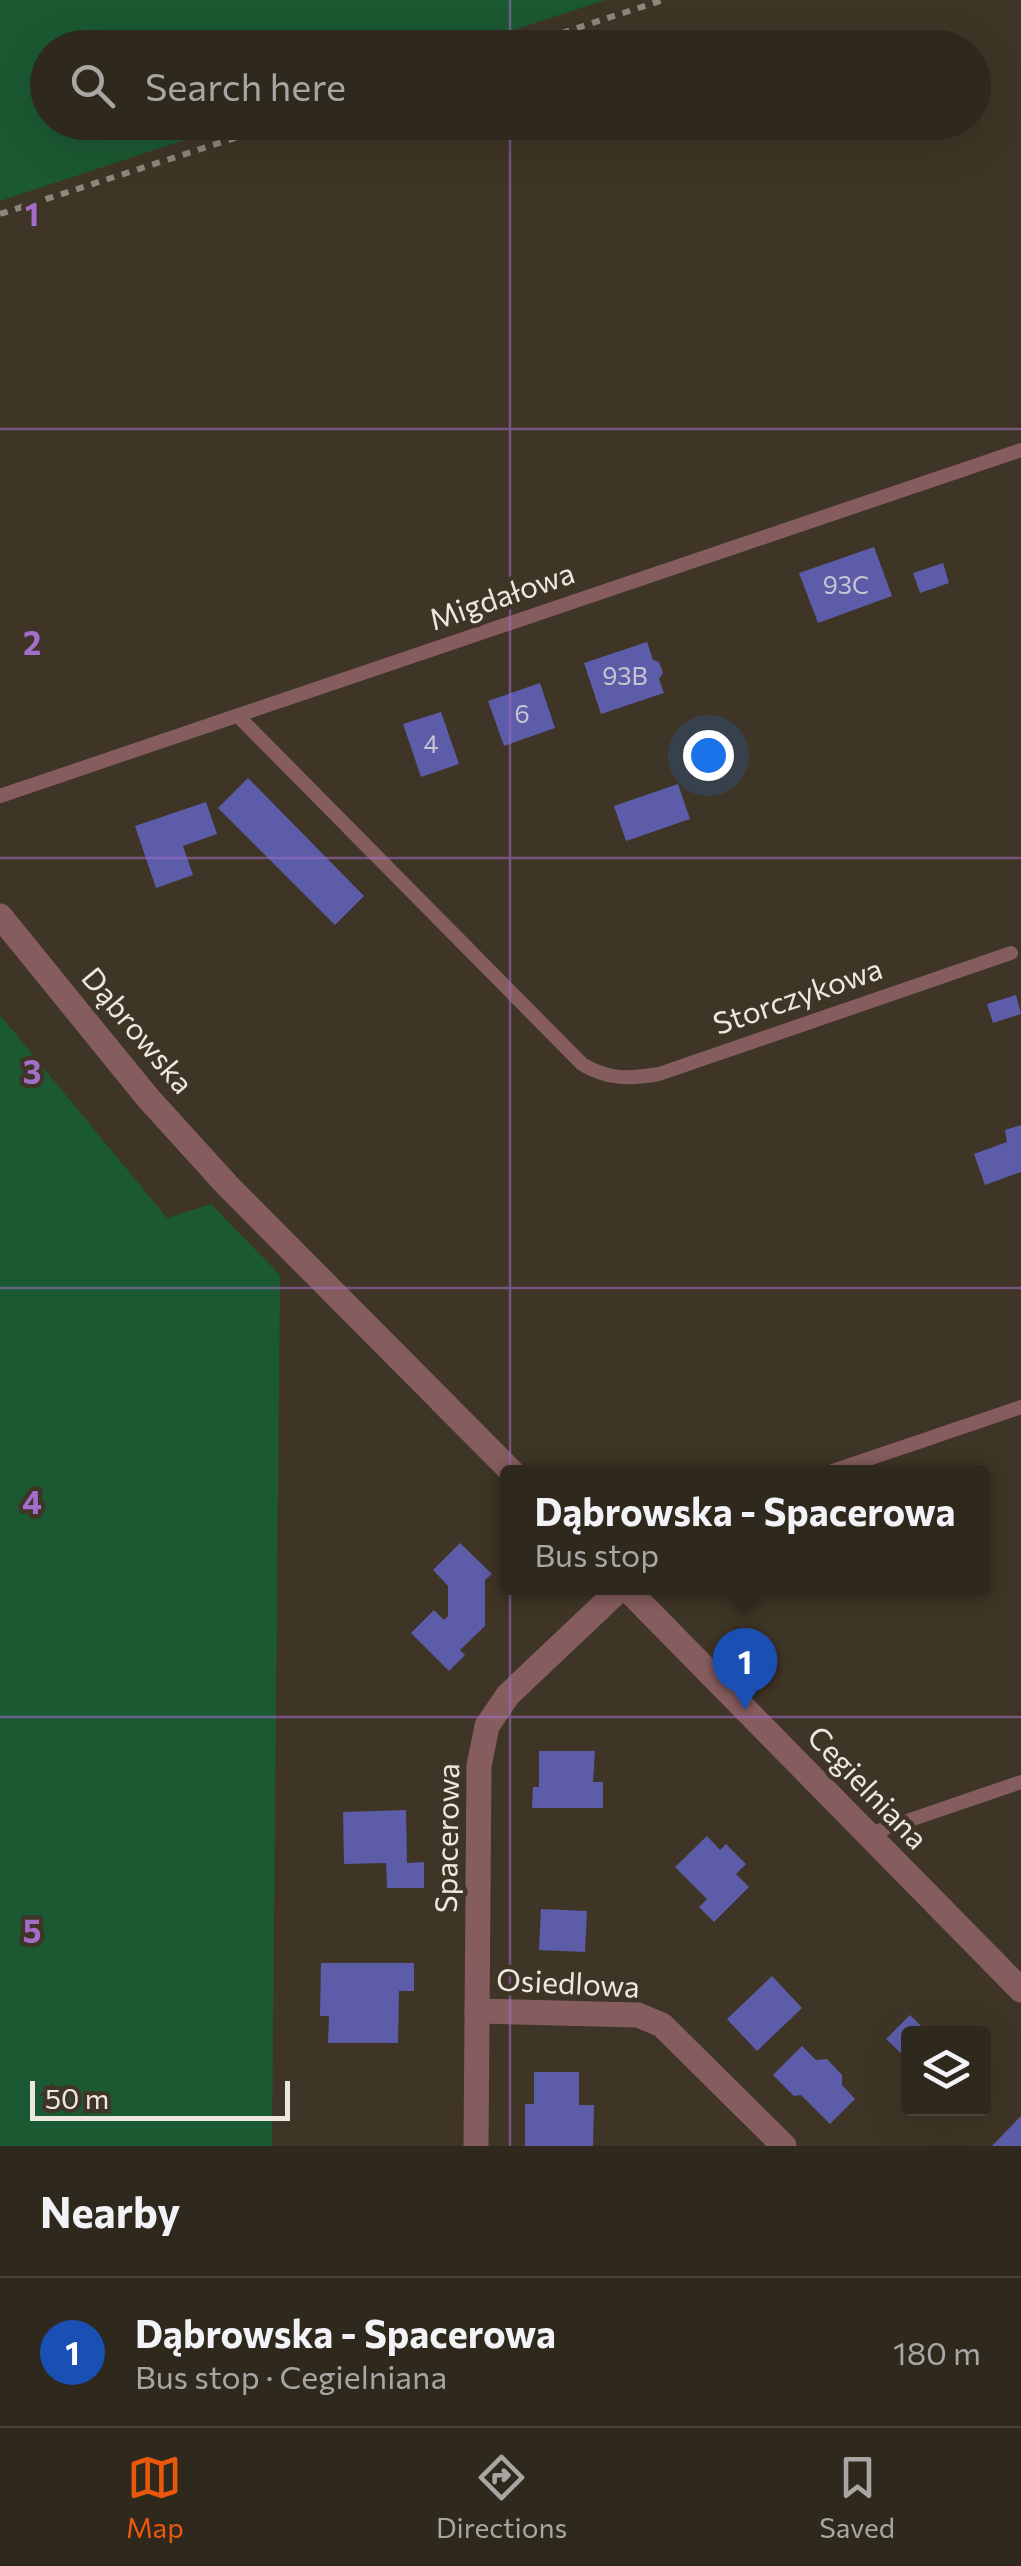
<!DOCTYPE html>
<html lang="en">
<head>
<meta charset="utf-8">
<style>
	body { margin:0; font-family:Commissioner,sans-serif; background:#373025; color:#f1f3f6 }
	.controls { position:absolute; right:30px; bottom:30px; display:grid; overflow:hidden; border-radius:10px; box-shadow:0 10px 40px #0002 }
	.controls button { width:90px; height:90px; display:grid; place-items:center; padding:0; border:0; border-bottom:2px solid #4a443b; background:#2f281c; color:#f1f3f6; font:50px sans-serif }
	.scale { position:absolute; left:30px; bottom:25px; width:260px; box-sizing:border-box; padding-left:10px; border:5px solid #ede7de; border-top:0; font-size:28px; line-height:35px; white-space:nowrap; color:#ede7de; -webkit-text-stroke:8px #3f3526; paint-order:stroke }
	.you { position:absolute; left:708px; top:755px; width:35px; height:35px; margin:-25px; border:8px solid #fff; border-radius:50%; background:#1a73e8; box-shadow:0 0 0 15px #1a73e833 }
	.badge { display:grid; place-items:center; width:65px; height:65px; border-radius:50%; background:#ea580c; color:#fff; font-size:32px; font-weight:700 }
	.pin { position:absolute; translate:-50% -82px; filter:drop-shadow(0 2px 5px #0008) }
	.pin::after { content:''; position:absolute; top:52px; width:35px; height:30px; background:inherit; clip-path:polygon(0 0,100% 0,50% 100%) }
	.popup { position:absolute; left:500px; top:1465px; width:490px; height:130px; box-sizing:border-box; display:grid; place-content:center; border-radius:10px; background:#2f281c; filter:drop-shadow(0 2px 8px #0005); font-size:32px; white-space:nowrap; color:#a7a6a3 }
	.popup b { font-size:38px; color:#f1f3f6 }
	.popup::after { content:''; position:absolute; left:50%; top:100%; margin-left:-20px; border:20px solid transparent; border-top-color:#2f281c }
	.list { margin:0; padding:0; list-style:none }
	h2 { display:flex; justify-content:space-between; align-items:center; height:130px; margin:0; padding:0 40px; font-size:42px }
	h2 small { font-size:32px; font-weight:400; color:#a7a6a3 }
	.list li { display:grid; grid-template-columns:65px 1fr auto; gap:30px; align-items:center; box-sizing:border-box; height:150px; padding:0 40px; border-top:2px solid #4a443b }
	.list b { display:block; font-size:38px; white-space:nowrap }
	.list p { margin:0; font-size:32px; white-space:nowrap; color:#a7a6a3 }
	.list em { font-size:32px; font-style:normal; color:#a7a6a3 }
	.icon { flex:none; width:55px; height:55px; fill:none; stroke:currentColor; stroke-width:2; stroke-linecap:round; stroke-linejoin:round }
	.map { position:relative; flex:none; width:1021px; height:2146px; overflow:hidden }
	.search { position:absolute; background:#2f281c; box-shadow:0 10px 40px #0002; left:30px; right:30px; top:30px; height:110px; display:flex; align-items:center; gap:25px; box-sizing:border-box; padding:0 35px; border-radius:55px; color:#a7a6a3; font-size:38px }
	.sheet { height:280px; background:#2f281c }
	nav { display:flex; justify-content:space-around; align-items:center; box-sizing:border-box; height:140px; border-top:2px solid #4a443b; background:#2f281c; font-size:28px; color:#a7a6a3 }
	nav a { display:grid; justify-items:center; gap:5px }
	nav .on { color:#ea580c }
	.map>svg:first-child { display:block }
</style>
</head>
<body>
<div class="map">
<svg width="1021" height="2146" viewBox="0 0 1021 2146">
	<rect width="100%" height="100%" fill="#3f3526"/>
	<g fill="#1b5932">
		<path d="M0,0H605L462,47L48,48V122L236,123L0,201Z"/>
		<path d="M0,1015L167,1218L211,1204L280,1275L272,2146H0Z"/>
	</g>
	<g fill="#5c5ca9">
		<path d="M874,547L892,596L818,623L799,573Z"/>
		<path d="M943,563L949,583L920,593L913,573Z"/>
		<path d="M647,642L653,660L659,662L663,673L659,679L664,693L601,714L584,663Z"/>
		<path d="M540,683L555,728L504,746L488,701Z"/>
		<path d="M441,712L459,764L421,777L403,724Z"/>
		<path d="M248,778L364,896L335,925L218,808Z"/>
		<path d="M678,784L690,819L626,841L614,806Z"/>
		<path d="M206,802L217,834L183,846L193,875L156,888L135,826Z"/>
		<path d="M1016,995L1021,1014L993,1023L987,1004Z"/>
		<path d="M1021,1125V1172L985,1185L974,1154L1007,1142L1005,1130Z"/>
		<path d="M460,1543L492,1574L485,1580V1626L460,1650L465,1655L449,1671L411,1633L434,1610L444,1620L448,1616V1586L433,1570Z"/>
		<path d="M539,1751H595L593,1782H603V1808H532L533,1787H539Z"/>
		<path d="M406,1810L407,1863L424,1862V1888H387L386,1863L344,1864L343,1812Z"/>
		<path d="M707,1836L720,1850L726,1844L746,1864L736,1874L749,1887L714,1922L699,1907L707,1899L675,1867Z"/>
		<path d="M541,1909L587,1911L585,1952L539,1950Z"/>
		<path d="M321,1963H414V1991H399L398,2043H328L329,2016H320Z"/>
		<path d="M772,1976L802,2008L757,2051L727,2019Z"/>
		<path d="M910,2015L929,2034H908V2060L886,2039Z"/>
		<path d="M802,2046L816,2060L827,2059L842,2075V2085L855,2099L830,2124L801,2095L794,2096L773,2075Z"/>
		<path d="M534,2072H579V2105H594L593,2146H525V2104H534Z"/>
		<path d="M1021,2116V2146H992Z"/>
	</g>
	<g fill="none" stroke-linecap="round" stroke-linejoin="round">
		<g stroke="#90877b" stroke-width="6" stroke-dasharray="8 8" stroke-linecap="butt">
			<path d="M516,48L663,0"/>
			<path d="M0,214L284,122"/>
		</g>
		<g stroke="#865d5e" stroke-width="14">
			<path d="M238,716L582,1064C608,1080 630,1079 659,1074L1011,953"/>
			<path d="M0,796L1021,450"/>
			<path d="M830,1472L1021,1407"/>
			<path d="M866,1835L1021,1782"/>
		</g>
		<g stroke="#865d5e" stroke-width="25">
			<path d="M477,2011L638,2015L662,2025L784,2146"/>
			<path d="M476,2146L479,1766L487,1726L508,1695L621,1588"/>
		</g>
		<g stroke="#865d5e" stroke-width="25">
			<path d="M0,916L148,1098L227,1185L512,1472"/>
			<path d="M626,1588L1021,1990"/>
		</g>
	</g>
	<path fill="none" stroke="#a36dca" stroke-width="2.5" stroke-opacity="0.55" d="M510,0V48M510,122V2146M0,429H1021M0,858H1021M0,1288H1021M0,1717H1021"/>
	<g text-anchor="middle" stroke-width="9" stroke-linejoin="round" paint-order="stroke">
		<g font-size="25" fill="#c9c4d1">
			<text x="846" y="594">93C</text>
			<text x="625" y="685">93B</text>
			<text x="522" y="723">6</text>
			<text x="431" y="753">4</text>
		</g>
		<g font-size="30" fill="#ede7de" stroke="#3f3526">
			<text transform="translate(502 597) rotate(-19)" y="10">Migdałowa</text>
			<text transform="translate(798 997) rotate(-19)" y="10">Storczykowa</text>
			<text transform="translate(137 1031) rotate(50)" y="10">Dąbrowska</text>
			<text transform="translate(867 1788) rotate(46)" y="10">Cegielniana</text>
			<text transform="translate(448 1838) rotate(-89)" y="10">Spacerowa</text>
			<text transform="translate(568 1984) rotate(3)" y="10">Osiedlowa</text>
		</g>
	</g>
	<g font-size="32" text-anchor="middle" font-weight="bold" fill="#a36dca" stroke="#3f3526" stroke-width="9" stroke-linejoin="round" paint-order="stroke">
		<text x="32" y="226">1</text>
		<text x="32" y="655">2</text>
		<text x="32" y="1084">3</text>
		<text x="32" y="1514">4</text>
		<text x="32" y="1943">5</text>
	</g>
</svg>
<div class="controls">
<button><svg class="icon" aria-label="layers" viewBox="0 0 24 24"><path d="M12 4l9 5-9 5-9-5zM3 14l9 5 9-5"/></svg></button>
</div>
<div class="scale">50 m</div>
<div class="you"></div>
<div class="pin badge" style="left:745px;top:1710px;background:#1a4fb4">1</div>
<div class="popup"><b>Dąbrowska - Spacerowa</b>Bus stop</div>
<div class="search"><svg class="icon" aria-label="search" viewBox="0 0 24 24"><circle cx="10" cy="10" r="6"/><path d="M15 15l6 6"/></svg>Search here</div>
</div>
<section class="sheet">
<h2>Nearby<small></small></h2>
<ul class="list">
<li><span class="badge" style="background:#1a4fb4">1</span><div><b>Dąbrowska - Spacerowa</b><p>Bus stop · Cegielniana</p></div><em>180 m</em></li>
</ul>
</section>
<nav>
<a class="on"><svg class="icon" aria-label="map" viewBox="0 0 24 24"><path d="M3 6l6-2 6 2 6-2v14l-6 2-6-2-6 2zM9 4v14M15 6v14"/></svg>Map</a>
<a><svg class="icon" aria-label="directions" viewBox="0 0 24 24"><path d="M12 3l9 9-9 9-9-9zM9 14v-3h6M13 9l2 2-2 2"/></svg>Directions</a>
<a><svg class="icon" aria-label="saved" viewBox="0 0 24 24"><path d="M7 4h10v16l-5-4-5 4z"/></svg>Saved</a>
</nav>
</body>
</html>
